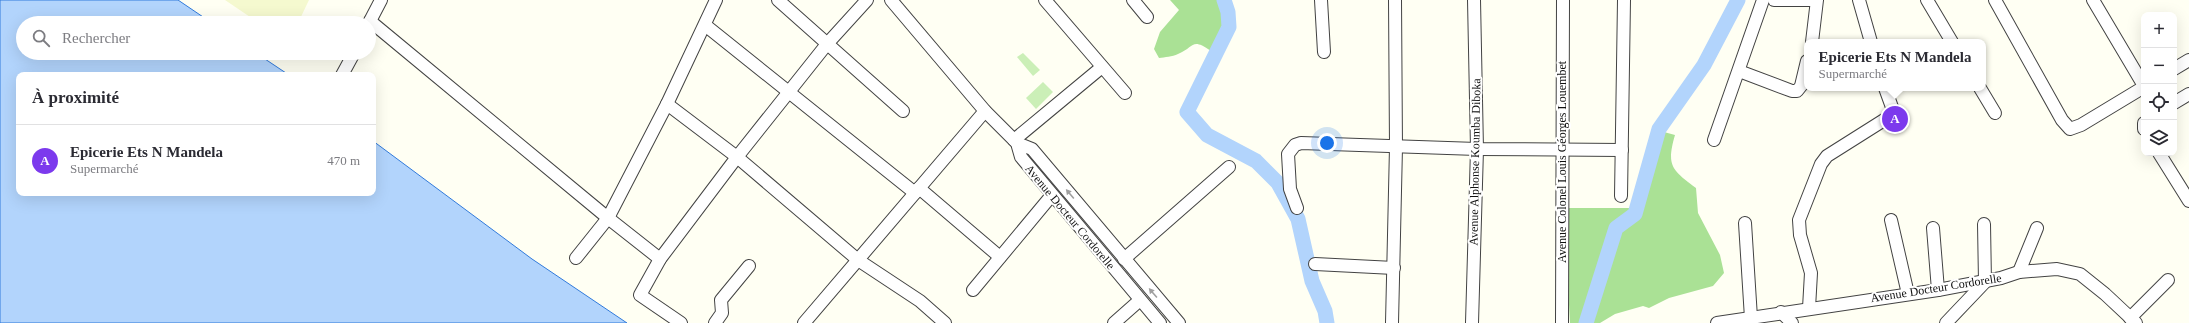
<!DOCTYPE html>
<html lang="fr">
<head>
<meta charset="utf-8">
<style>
	body { margin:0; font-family:Georgia,serif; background:#f7f7f7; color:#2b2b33 }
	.controls { position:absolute; right:12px; top:12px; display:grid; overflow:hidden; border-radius:8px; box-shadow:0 4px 16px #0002 }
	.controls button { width:36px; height:36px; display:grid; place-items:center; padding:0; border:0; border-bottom:1px solid #e1e1e2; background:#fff; color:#2b2b33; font:20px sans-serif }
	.you { position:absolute; left:1327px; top:143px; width:14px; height:14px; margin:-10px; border:3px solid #fff; border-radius:50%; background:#1a73e8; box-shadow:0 0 0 6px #1a73e833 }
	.badge { display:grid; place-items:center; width:26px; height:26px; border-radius:50%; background:#7c3aed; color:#fff; font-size:13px; font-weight:700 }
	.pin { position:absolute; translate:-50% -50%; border:2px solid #fff; box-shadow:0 1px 4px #0006 }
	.popup { position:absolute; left:1804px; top:39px; width:182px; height:52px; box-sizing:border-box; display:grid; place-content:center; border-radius:8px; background:#fff; filter:drop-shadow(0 1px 3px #0005); font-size:13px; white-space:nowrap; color:#7c7c81 }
	.popup b { font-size:15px; color:#2b2b33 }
	.popup::after { content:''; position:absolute; left:50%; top:100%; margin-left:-8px; border:8px solid transparent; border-top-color:#fff }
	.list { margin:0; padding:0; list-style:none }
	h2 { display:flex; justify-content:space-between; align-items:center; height:52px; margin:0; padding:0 16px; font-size:17px }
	h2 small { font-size:13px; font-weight:400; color:#7c7c81 }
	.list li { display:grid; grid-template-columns:26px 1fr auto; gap:12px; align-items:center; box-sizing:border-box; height:72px; padding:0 16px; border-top:1px solid #e1e1e2 }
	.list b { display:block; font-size:15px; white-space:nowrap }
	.list p { margin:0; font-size:13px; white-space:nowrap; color:#7c7c81 }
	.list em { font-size:13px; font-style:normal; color:#7c7c81 }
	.icon { flex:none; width:22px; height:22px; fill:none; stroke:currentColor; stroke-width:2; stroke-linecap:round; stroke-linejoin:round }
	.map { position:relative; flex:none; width:2189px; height:323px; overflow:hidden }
	.search { position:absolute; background:#fff; box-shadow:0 4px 16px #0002; left:16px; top:16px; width:360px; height:44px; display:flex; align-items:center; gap:10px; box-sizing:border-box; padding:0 14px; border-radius:22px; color:#7c7c81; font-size:15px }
	.panel { position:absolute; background:#fff; box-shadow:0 4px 16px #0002; left:16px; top:72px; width:360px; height:124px; border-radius:8px }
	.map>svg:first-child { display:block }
</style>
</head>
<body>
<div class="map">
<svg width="2189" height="323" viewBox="0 0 2189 323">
	<rect width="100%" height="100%" fill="#fffff3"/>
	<path fill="#f5f9cf" d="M225,0H309L298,23H259Z"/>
	<g fill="#cbefb7">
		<path d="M1023,53L1040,70L1033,76L1017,57Z"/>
		<path d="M1043,82L1053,92L1036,109L1026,98Z"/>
	</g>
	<g fill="#aae195">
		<path d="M1170,0H1219L1225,18L1217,45L1211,51C1191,37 1195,47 1178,54C1172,57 1165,57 1159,58L1154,49L1160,32L1179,10Z"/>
		<path d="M1664,132L1675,135C1666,166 1672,170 1696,188L1698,213L1720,255L1724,273L1713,286L1669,298L1649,308L1643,306L1615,314L1600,323H1570L1567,268L1569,208H1640L1650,165Z"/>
	</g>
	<path fill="#b2d4fc" stroke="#317adb" d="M0,0H178L212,23H23V53H256L289,75H19V193H373V141L532,259L627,323H0Z"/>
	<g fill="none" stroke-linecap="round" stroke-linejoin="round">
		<g stroke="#b2d4fc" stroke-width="15">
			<path d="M1224,0L1228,12L1229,27L1187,112L1207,135L1256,161L1278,183L1298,219L1312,281L1325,311L1327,323"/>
			<path d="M1586,323L1616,228L1635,214L1659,129L1704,65L1738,0"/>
		</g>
		<g stroke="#434343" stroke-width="14">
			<g id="minor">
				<path d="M778,0L903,111"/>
				<path d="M891,0L985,111L1017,143L1021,157L1160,323"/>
				<path d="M1045,0L1125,93"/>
				<path d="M1133,0L1147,17"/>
				<path d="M1321,0L1324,52"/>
				<path d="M1774,0H1812"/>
				<path d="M1859,0L1871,42"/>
				<path d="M1927,0L1952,42"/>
				<path d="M1995,0L2062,120L2070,129L2081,125L2144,87"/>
				<path d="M2093,0L2144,86"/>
				<path d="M370,21L608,218L660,259"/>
				<path d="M369,23L381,0"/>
				<path d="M705,25L915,193"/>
				<path d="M1812,42L1817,0"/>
				<path d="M2174,69L2189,60"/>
				<path d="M1739,71L1792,91H1797L1801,86L1807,61"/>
				<path d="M342,75L354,53"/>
				<path d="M1980,88L1995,113"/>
				<path d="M2174,103L2189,94"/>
				<path d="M667,104L737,157L858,260L920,301L945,323"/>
				<path d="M2144,123V129"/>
				<path d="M1014,140L1102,67"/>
				<path d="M1714,140L1763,0"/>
				<path d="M1017,143L1032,149L1179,323"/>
				<path d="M2159,153L2189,201"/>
				<path d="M919,188L1000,257"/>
				<path d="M1621,196L1624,0"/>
				<path d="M1297,208L1290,189L1288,154L1295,145L1301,143L1477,149L1622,150"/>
				<path d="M1891,220L1908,294"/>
				<path d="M1745,223L1751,318"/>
				<path d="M1933,228L1938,290"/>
				<path d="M576,258L608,218L667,104L716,0"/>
				<path d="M1124,259L1229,167"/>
				<path d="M1315,264L1394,268"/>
				<path d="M2019,272L2037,228"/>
				<path d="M973,290L1052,195"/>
				<path d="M1809,308L1811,273L1800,235L1799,220L1821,164L1827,156L1892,115L1893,110L1885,88"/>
				<path d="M1781,312L1792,323"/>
				<path d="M2130,318L2168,280"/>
				<path d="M681,323L640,295L660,259L737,157L827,44L867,0"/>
				<path d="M715,323L722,313L721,300L749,266"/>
				<path d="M804,323L985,111"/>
				<path d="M1114,323L1140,300"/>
				<path d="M1392,323L1396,147L1395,0"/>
				<path d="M1472,323L1477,149L1474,0"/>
				<path d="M1562,323L1563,0"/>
				<path d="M1717,323L1938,290L2001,278L2019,272L2057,269L2080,274L2105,294L2136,323"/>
				<path d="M1946,323L1985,282L1984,224"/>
			</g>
		</g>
		<use href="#minor" stroke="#fff" stroke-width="12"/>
	</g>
	<defs><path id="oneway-solid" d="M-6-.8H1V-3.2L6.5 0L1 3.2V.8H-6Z"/></defs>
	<g fill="#9f9f9f">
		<use href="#oneway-solid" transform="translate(1070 194) rotate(-130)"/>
		<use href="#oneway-solid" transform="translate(1153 293) rotate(-131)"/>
	</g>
	<g text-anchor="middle" stroke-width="4" stroke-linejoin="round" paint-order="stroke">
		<g font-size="12" fill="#101010" stroke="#fff">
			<text transform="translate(1475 162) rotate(-89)" y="4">Avenue Alphonse Koumba Diboka</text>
			<text transform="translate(1562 162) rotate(-90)" y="4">Avenue Colonel Louis Géorges Louembet</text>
			<text transform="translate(1070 217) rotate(50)" y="4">Avenue Docteur Cordorelle</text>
			<text transform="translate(1936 288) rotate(-9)" y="4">Avenue Docteur Cordorelle</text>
		</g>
	</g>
</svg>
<div class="controls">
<button>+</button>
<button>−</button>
<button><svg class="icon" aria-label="locate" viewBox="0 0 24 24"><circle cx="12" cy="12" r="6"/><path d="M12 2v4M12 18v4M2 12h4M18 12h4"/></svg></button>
<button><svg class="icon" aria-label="layers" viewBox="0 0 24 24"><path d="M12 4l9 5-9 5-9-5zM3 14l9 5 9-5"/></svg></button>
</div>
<div class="you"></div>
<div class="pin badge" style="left:1895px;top:119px">A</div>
<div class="popup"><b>Epicerie Ets N Mandela</b>Supermarché</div>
<div class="search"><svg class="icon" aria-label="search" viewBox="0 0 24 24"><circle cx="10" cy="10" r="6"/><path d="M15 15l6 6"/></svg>Rechercher</div>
<section class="panel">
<h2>À proximité<small></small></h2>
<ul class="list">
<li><span class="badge">A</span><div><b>Epicerie Ets N Mandela</b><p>Supermarché</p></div><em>470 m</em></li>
</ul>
</section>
</div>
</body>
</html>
